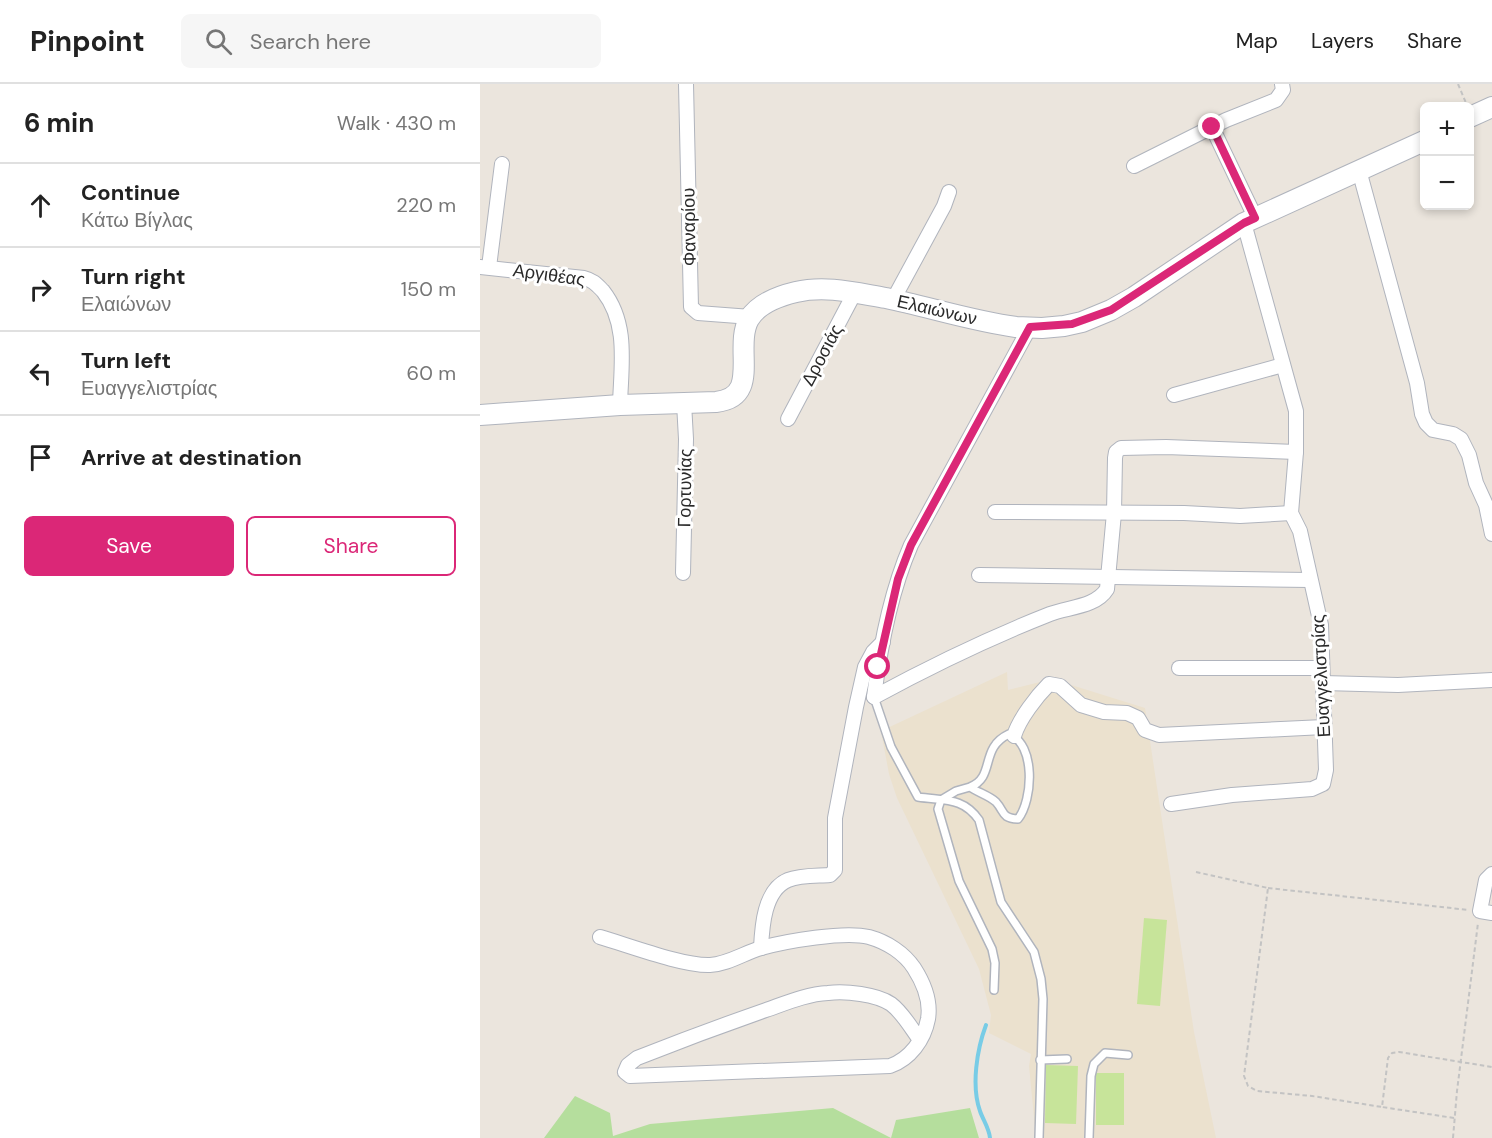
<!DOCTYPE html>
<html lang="en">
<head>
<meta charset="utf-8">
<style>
	body { margin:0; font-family:"DM Sans",sans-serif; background:#f6f6f6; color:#222 }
	.controls { position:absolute; right:18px; top:18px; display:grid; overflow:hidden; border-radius:9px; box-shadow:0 3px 9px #0003 }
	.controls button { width:54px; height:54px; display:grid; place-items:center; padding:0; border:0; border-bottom:2px solid #e0e0e0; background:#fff; color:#222; font:30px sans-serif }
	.stop { position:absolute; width:18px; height:18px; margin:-14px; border:4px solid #db2777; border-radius:50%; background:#fff }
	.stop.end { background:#db2777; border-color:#fff; box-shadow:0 2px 6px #0008 }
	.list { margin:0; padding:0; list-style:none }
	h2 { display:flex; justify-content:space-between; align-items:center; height:78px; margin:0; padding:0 24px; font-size:26px }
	h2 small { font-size:20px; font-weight:400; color:#767676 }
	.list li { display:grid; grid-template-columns:39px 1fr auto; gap:18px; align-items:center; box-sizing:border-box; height:84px; padding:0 24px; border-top:2px solid #e0e0e0 }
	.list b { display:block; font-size:22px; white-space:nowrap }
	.list p { margin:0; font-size:20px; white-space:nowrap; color:#767676 }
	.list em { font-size:20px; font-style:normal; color:#767676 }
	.actions { display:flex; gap:12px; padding:18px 24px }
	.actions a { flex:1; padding:14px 0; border:2px solid #db2777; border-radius:9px; text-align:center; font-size:21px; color:#db2777 }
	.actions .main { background:#db2777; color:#fff }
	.icon { flex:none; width:33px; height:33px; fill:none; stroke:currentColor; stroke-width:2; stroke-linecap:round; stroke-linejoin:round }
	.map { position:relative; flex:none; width:1012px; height:1054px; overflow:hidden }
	header { display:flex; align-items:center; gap:36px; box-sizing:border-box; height:84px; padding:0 30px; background:#fff; border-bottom:2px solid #e0e0e0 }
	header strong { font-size:28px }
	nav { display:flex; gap:33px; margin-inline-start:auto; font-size:21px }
	.search { width:420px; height:54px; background:#f6f6f6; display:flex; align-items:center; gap:15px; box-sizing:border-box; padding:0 21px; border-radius:9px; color:#767676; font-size:22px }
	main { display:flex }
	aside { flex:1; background:#fff }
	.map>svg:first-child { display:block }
</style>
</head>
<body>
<header>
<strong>Pinpoint</strong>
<div class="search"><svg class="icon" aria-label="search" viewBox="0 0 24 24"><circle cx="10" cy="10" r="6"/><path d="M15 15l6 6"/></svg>Search here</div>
<nav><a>Map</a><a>Layers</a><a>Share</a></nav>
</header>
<main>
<aside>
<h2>6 min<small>Walk · 430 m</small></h2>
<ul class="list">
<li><svg class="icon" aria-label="ahead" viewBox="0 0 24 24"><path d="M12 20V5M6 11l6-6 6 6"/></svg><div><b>Continue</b><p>Κάτω Βίγλας</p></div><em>220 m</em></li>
<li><svg class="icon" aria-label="right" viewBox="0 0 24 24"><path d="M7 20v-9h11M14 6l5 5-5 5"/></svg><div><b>Turn right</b><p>Ελαιώνων</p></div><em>150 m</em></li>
<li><svg class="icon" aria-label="left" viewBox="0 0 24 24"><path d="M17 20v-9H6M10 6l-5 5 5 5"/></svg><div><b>Turn left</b><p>Ευαγγελιστρίας</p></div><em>60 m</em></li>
<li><svg class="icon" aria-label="arrive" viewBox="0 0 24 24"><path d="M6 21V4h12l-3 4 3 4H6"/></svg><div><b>Arrive at destination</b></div></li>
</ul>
<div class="actions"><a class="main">Save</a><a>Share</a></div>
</aside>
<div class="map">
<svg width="1012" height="1054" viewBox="0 0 1012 1054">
	<rect width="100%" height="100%" fill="#ebe5dd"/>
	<path fill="#ebe1ce" d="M527,588L528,606L572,595L665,624L714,948L736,1054H556L549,982L551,970L509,949L511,931L499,885L417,714L409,690L401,647Z"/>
	<path fill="#b5de9d" d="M95,1012L130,1029L133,1052L170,1040L353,1024L411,1054L416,1036L490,1024L499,1054H64Z"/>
	<g fill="#c7e49a">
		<path d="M664,834L687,836L680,922L657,920Z"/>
		<path d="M566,981L598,982L596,1040L565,1039Z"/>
		<rect x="616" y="989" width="28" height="52"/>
	</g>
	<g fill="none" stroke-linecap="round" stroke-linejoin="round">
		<path stroke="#78cce6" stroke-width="4" d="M506,941C497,965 491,1002 500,1027C503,1036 509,1044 510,1054"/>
		<g stroke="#b0b4bd" stroke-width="10">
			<g id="service">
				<path d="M394,613L411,663L438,713C465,717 483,713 499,736L521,818L554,868L561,895L563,915L559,1054"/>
				<path d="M490,703C516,693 499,664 529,650C556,660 553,716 538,735C521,734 525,728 516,718C510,712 497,708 490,703L476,707L461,716L458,725L479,797L512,865L515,879L514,906"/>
				<path d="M560,976L587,975"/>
				<path d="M609,1054L611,992L614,980L625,969L648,971"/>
			</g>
		</g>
		<g stroke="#b0b4bd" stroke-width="16">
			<g id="minor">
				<path d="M206,0L211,223L218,229L271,233"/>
				<path d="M732,43L775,133"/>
				<path d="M654,82L746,36L796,16L803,6L802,0"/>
				<path d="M879,86L937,299L942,330L946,339L953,346L973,350L981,355L989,371L996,399L1006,421L1012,450"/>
				<path d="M0,183L104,194C113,196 117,201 123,207C149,240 141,282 140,321"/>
				<path d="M9,183L22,80"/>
				<path d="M413,216L464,122L469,108"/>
				<path d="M694,311L803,281"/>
				<path d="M308,335L375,208"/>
				<path d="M515,428L704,429L760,432L811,429"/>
				<path d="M203,489L206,355L204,319"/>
				<path d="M499,491L830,496"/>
				<path d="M699,584H842"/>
				<path d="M843,599L918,601L1012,596"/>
				<path d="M394,613C451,582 509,554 570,530C588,523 616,523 627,505L634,429L635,374L636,368L641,364L686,363L816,368"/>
				<path d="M394,613C400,564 411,507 431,461L550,243"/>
				<path d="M534,652C539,635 557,612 569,600L580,602L601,621L624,628L647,629L658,634L665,646L679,651L844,643"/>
				<path d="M691,720L752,711L832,705L843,700L846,686L841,541L820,447L811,429L816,368V327L764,139"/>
				<path d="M1012,790L1006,796L1000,827L1012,829"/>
				<path d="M120,853C148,861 203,882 230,881C248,880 264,869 281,864C307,857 364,847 389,853C407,858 424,869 434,884C443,898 451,917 448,935C444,956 430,975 410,982L150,992L145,988L148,981L157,974C200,957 243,941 286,926C306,919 327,910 348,909C366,907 396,910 411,920C423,929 431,944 440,956"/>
				<path d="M281,864C282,843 284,806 308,796C320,791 337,792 350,791L355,786V734L376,623L385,583L393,568L403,558"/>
			</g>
		</g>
		<g stroke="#b0b4bd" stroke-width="22">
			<g id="secondary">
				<path d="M990,33L1012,23"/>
				<path d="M0,331L140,321L236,318C282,313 253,264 269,235C278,220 299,212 316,208C346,201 376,209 406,214C449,223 492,237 536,243L562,244L584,242L602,238L631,226L654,213L764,139L944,57"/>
			</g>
		</g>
		<g stroke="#c3c3c3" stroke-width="2" stroke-dasharray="4.5 3" stroke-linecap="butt">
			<path d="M978,0L986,19"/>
			<path d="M716,788L788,804L764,992L768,1002L777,1007L832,1012L902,1023"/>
			<path d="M788,804L989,826"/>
			<path d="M974,1034L902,1023L908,974L912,969L919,968L1012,983"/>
			<path d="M973,1054L977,1007L998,839"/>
		</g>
		<use href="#service" stroke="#fff" stroke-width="7"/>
		<use href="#minor" stroke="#fff" stroke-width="14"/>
		<use href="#secondary" stroke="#fff" stroke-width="20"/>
	</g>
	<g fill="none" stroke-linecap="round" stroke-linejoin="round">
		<path stroke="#db2777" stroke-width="8" d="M398,583L418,495L431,461L550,243L592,240L631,226L764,139L775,134L732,43"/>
	</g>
	<g text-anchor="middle" stroke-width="6" stroke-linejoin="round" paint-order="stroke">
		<g font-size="18" fill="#2a2a2a" stroke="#fff">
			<text transform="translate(209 143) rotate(-91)" y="6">Φαναρίου</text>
			<text transform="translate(69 191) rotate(8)" y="6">Αργιθέας</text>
			<text transform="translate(457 226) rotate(13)" y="6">Ελαιώνων</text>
			<text transform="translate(342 271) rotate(-62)" y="6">Δροσιάς</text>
			<text transform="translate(205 404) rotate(-89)" y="6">Γορτυνίας</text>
			<text transform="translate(841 592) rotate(-93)" y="6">Ευαγγελιστρίας</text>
		</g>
	</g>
</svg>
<div class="controls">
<button>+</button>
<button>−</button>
</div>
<div class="stop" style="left:398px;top:583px"></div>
<div class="stop end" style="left:732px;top:43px"></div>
</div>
</main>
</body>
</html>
